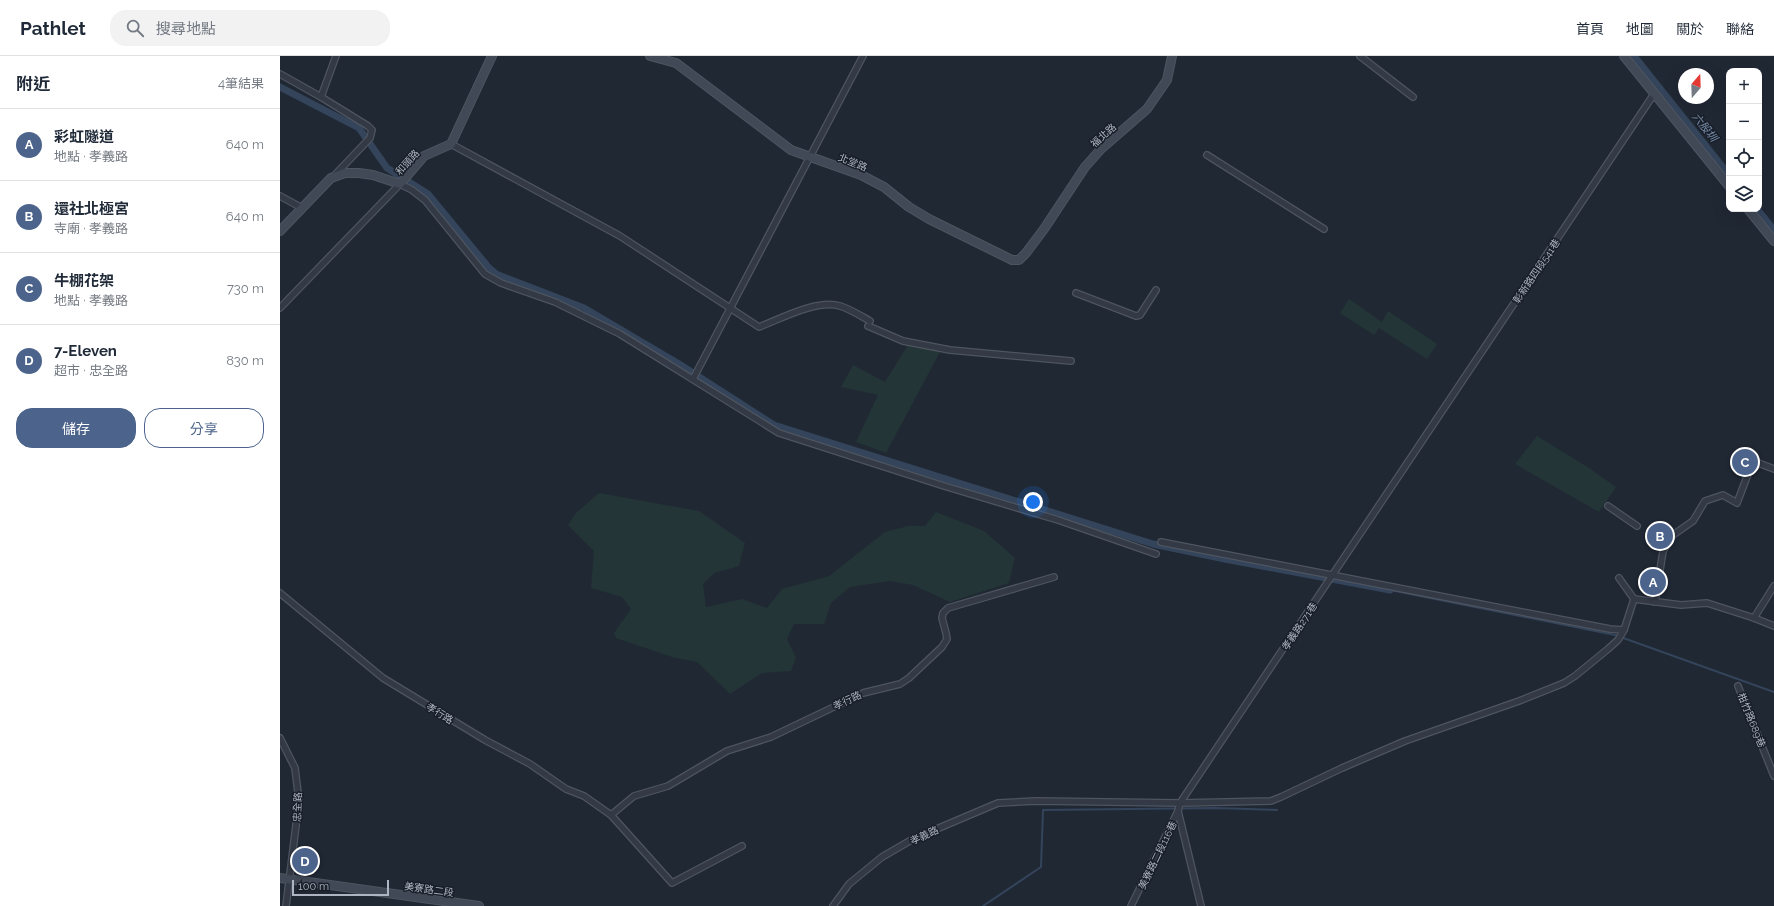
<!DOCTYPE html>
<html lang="zh-TW">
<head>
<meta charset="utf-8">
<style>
	body { margin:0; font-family:Raleway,"Noto Sans TC",sans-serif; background:#f2f2f3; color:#1f2937 }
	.controls { position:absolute; right:12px; top:12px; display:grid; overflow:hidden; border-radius:8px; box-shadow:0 4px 16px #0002 }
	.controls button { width:36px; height:36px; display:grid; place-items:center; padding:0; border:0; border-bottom:1px solid #e0e1e3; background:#fff; color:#1f2937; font:20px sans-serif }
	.compass { position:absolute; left:1398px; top:12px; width:36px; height:36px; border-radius:50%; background:#fff; box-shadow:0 4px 16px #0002; rotate:19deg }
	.scale { position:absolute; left:12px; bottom:10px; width:97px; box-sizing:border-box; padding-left:4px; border:2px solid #adb5c2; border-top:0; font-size:11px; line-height:14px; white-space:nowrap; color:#adb5c2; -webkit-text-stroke:3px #191f29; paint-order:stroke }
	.you { position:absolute; left:753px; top:446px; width:14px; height:14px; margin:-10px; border:3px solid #fff; border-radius:50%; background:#1a73e8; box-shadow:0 0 0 6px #1a73e833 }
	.badge { display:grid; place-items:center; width:26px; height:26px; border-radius:50%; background:#4c648b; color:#fff; font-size:13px; font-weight:700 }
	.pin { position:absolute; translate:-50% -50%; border:2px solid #fff; box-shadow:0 1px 4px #0006 }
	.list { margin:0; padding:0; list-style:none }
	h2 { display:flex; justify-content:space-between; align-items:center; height:52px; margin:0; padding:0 16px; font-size:17px }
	h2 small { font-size:13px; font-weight:400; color:#747a83 }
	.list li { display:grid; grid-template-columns:26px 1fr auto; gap:12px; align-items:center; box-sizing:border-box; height:72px; padding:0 16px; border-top:1px solid #e0e1e3 }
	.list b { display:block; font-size:15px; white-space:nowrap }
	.list p { margin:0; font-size:13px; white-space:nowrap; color:#747a83 }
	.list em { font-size:13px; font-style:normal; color:#747a83 }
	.actions { display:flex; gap:8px; padding:12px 16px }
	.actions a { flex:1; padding:9px 0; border:1px solid #4c648b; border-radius:16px; text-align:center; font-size:14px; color:#4c648b }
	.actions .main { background:#4c648b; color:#fff }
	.icon { flex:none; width:22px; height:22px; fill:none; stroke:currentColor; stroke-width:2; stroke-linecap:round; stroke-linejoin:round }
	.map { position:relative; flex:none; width:1494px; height:850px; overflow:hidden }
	header { display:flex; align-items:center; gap:24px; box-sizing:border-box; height:56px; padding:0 20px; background:#fff; border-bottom:1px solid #e0e1e3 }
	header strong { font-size:19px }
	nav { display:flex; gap:22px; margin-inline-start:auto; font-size:14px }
	.search { width:280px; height:36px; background:#f2f2f3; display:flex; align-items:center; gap:10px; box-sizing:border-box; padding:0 14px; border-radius:16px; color:#747a83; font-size:15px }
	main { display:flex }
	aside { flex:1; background:#fff }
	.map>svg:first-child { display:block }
</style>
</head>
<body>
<header>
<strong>Pathlet</strong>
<div class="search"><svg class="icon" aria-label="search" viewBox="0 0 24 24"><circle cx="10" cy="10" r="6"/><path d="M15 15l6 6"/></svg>搜尋地點</div>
<nav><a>首頁</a><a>地圖</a><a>關於</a><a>聯絡</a></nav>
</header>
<main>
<aside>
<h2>附近<small>4筆結果</small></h2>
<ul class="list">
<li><span class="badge">A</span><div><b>彩虹隧道</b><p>地點 · 孝義路</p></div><em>640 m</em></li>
<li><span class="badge">B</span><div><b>還社北極宮</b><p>寺廟 · 孝義路</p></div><em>640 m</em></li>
<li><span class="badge">C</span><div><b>牛棚花架</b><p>地點 · 孝義路</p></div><em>730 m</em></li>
<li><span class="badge">D</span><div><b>7-Eleven</b><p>超市 · 忠全路</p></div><em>830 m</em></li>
</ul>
<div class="actions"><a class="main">儲存</a><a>分享</a></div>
</aside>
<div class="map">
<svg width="1494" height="850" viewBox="0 0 1494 850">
	<rect width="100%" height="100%" fill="#202834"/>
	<g fill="#233536">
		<path d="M1069,243L1102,266L1108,255L1157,288L1147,303L1099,272L1094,279L1060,257Z"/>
		<path d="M628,289L661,294L606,397L576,386L598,339L561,331L573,309L605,326Z"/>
		<path d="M1257,380L1309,412L1336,431L1319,456L1235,408Z"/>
		<path d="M319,437L419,455L465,487L459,510L434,517L423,528L426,551L462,543L487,552L502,533L549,520L605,476L628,470H645L656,456L704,475L735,502L729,527L670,546L633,529L610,525L570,531L551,547L544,568H514L507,583L516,602L511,615L482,617L450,638L417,606L392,601L336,582L334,577L351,553L342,541L311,532L314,495L288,469L296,457Z"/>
	</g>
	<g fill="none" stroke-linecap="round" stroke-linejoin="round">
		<g stroke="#34445b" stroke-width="2">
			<path d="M1110,534L1335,579L1494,636"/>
			<path d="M703,850L761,811L763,754L935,752L997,754"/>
		</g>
		<g stroke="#34445b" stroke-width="7">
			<path d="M1354,0L1449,119"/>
			<path d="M0,31L79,72L107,112L148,138L209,212L216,218L304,252L399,308L494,369L873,488L945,503L1110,534"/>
			<path d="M1477,153L1494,174"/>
		</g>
		<g stroke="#4e5560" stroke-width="8">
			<g id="street">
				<path d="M1080,0L1133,41"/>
				<path d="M0,18L41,41L88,70L92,74L90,82L53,121"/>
				<path d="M41,41L56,0"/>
				<path d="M171,88L340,180L479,271C500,263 537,243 560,250C570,253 581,260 590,265"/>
				<path d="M927,99L1044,173"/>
				<path d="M0,140L22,152"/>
				<path d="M796,237L856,260L860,259L876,234"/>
				<path d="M0,252L120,128L132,134L145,144L205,218L221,227L275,246L340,278L499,377L664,430L778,464L876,498"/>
				<path d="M588,270L623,285L670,294L791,305"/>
				<path d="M413,323L583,0"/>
				<path d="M1328,450L1357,470"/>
				<path d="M1339,522L1354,543L1344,574"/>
				<path d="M0,537L103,622L205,684L250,708L286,733L304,740L331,759L392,827L462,790"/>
				<path d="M1354,543L1401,549L1427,547L1474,562L1494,570"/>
				<path d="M1375,546L1383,495L1393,479L1413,465L1425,445L1443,439L1457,447L1473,405L1494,413"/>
				<path d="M1474,562L1494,530"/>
				<path d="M1458,630L1494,720"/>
				<path d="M0,682L15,712L19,745L6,850"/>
				<path d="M898,755L921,850"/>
				<path d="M331,759L354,740L388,730L447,695L491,681L583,637L620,628L629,622L662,591L667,583L666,577L662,562L663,557L668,552L774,521"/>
				<path d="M553,850L569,828L602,801L633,783L718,747L756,745L900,747L991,745L1001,741L1062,712L1125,685L1239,645L1284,627L1295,620L1328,593L1338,584L1344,574L1330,573L881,486"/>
				<path d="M851,850L898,755L900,747L1374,38"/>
			</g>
		</g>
		<g stroke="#4e5560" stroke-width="10">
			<g id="secondary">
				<path d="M370,0L396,7L511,94L581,119L604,131L629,151L649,163L732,204H739L746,197L764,173L805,111L821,93L867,53L887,24L892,0"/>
				<path d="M1344,0L1449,130"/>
				<path d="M1468,153L1494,185"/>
				<path d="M0,175L51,122L65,117H79L93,119L120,128L144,100L171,88L212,0"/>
				<path d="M0,822L199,850"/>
			</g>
		</g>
		<use href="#street" stroke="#333a45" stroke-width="5.5"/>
		<use href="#secondary" stroke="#414957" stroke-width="8"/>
	</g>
	<g text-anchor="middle" stroke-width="3" stroke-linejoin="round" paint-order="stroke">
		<g font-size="10" fill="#adb5c2" stroke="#191f29">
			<text transform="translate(823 79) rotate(-42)" y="4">福北路</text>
			<text transform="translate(127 106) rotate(-48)" y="4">和頭路</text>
			<text transform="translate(573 106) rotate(22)" y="4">北堂路</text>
			<text transform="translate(1256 215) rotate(-56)" y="4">彰新路四段541巷</text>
			<text transform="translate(1019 570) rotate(-56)" y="4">孝義路271巷</text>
			<text transform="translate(567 644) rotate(-25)" y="4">孝行路</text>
			<text transform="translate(160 657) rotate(32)" y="4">孝行路</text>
			<text transform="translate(1472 664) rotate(68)" y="4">柑竹路689巷</text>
			<text transform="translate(17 751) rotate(-88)" y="4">忠全路</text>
			<text transform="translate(644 779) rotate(-24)" y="4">孝義路</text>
			<text transform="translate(877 799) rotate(-64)" y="4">美寮路二段116巷</text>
			<text transform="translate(149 833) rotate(8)" y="4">美寮路二段</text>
		</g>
		<g font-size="11" font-style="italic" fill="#768caa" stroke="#191f29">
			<text transform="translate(1425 71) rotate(51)" y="4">六股圳</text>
		</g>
	</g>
</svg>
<div class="controls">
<button>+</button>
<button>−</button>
<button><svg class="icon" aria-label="locate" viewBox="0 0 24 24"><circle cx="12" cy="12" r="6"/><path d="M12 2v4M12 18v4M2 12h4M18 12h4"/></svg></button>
<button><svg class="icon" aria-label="layers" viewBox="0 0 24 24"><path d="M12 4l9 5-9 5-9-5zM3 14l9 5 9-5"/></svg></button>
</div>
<svg class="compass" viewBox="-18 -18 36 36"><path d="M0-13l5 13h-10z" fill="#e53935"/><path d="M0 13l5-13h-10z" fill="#747a83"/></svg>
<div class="scale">100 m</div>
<div class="you"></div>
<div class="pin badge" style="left:1373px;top:526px">A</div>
<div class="pin badge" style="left:1380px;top:480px">B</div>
<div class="pin badge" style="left:1465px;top:406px">C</div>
<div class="pin badge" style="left:25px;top:805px">D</div>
</div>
</main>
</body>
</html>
